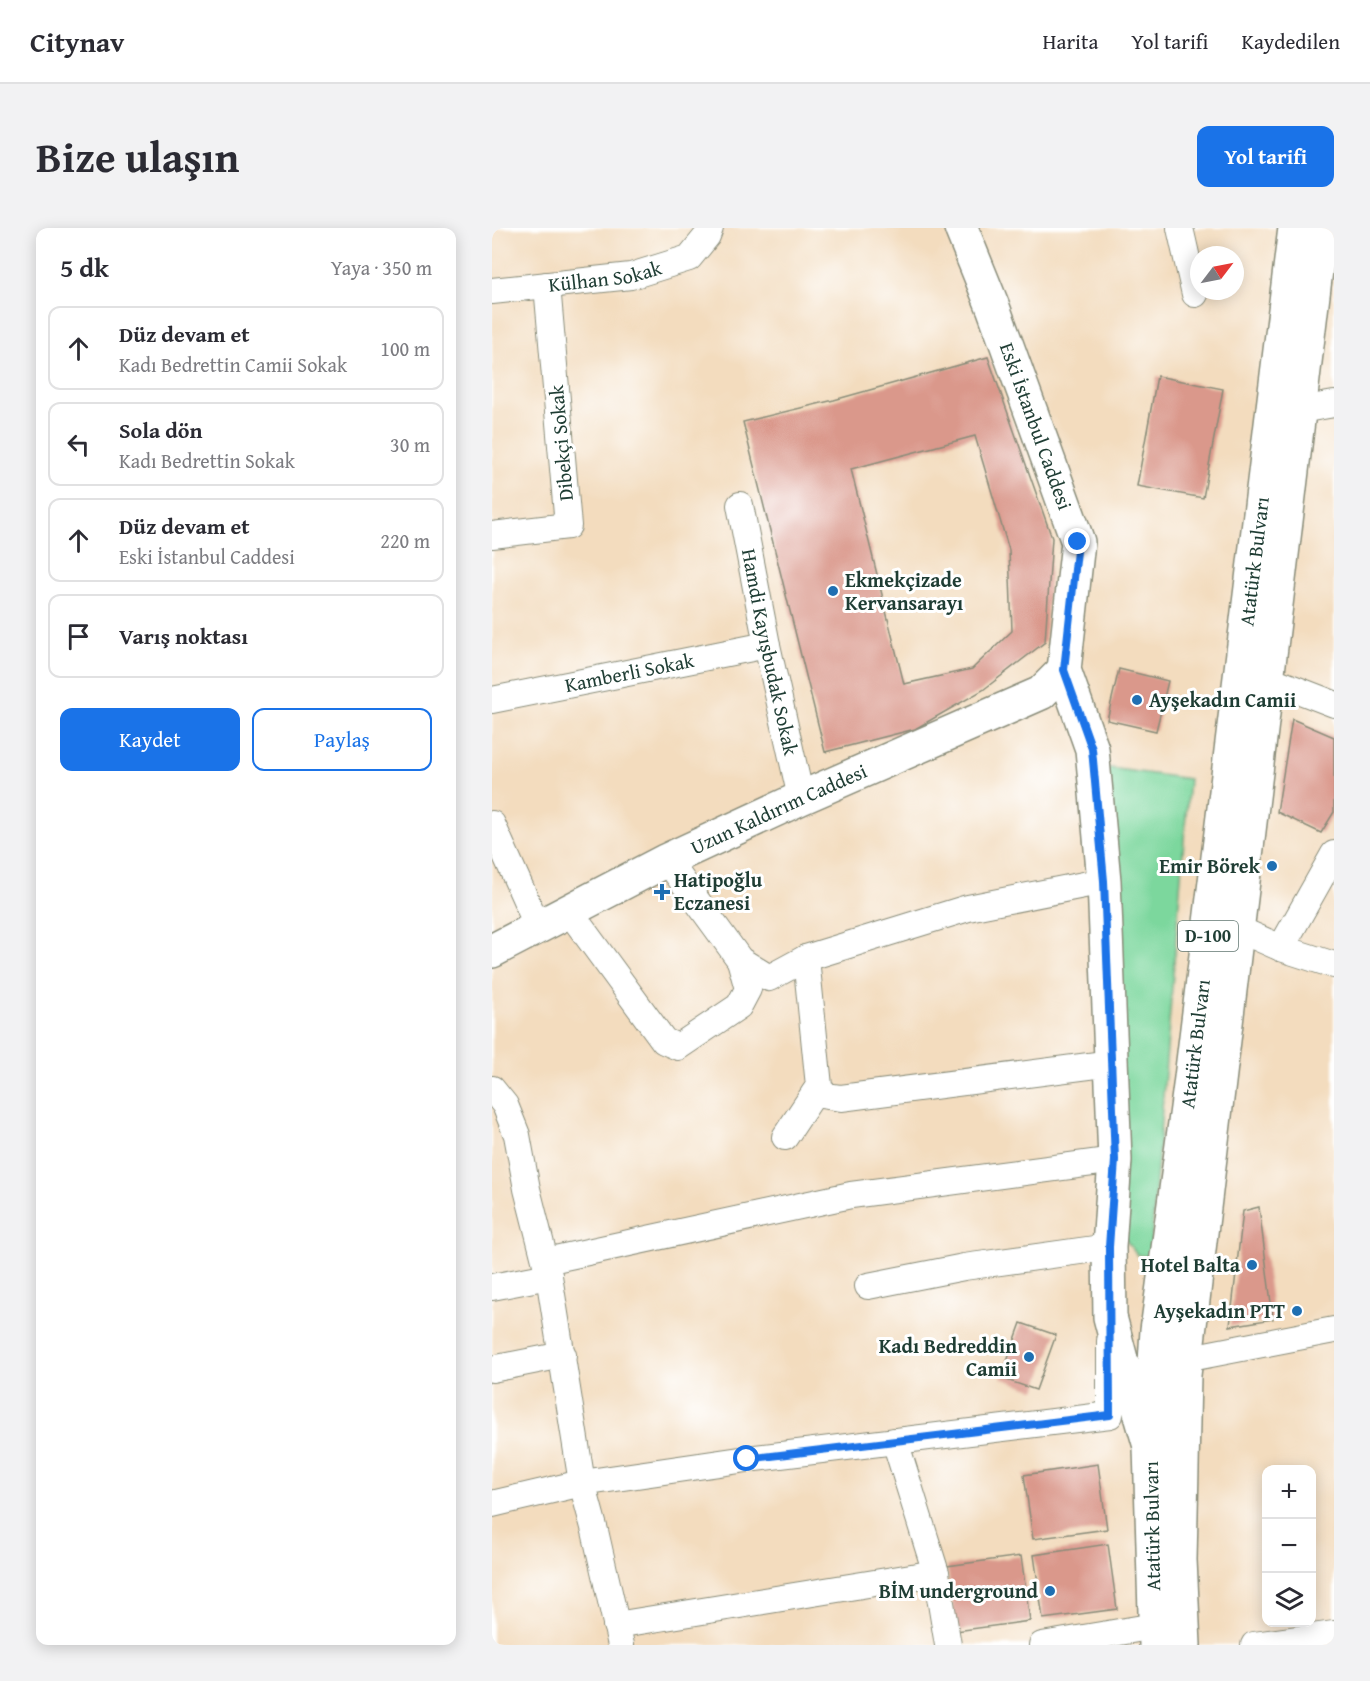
<!DOCTYPE html>
<html lang="tr">
<head>
<meta charset="utf-8">
<style>
	body { margin:0; font-family:"Gentium Book Plus",serif; background:#f2f2f3; color:#2b2b33 }
	.controls { position:absolute; right:18px; bottom:18px; display:grid; overflow:hidden; border-radius:12px; box-shadow:0 3px 15px #0003 }
	.controls button { width:54px; height:54px; display:grid; place-items:center; padding:0; border:0; border-bottom:2px solid #e1e1e2; background:#fff; color:#2b2b33; font:30px sans-serif }
	.compass { position:absolute; left:698px; top:18px; width:54px; height:54px; border-radius:50%; background:#fff; box-shadow:0 3px 15px #0003; rotate:58deg }
	.stop { position:absolute; width:18px; height:18px; margin:-14px; border:4px solid #1a73e8; border-radius:50%; background:#fff }
	.stop.end { background:#1a73e8; border-color:#fff; box-shadow:0 2px 6px #0008 }
	.list { margin:0; padding:0; list-style:none }
	h2 { display:flex; justify-content:space-between; align-items:center; height:78px; margin:0; padding:0 24px; font-size:26px }
	h2 small { font-size:20px; font-weight:400; color:#7c7c81 }
	.list li { display:grid; grid-template-columns:39px 1fr auto; gap:18px; align-items:center; box-sizing:border-box; height:84px; margin:0 12px 12px; padding:0 12px; border:2px solid #e1e1e2; border-radius:12px }
	.list b { display:block; font-size:22px; white-space:nowrap }
	.list p { margin:0; font-size:20px; white-space:nowrap; color:#7c7c81 }
	.list em { font-size:20px; font-style:normal; color:#7c7c81 }
	.actions { display:flex; gap:12px; padding:18px 24px }
	.actions a { flex:1; padding:14px 0; border:2px solid #1a73e8; border-radius:12px; text-align:center; font-size:21px; color:#1a73e8 }
	.actions .main { background:#1a73e8; color:#fff }
	.icon { flex:none; width:33px; height:33px; fill:none; stroke:currentColor; stroke-width:2; stroke-linecap:round; stroke-linejoin:round }
	.map { position:relative; flex:none; width:842px; height:1417px; overflow:hidden; border-radius:12px }
	header { display:flex; align-items:center; gap:36px; box-sizing:border-box; height:84px; padding:0 30px; background:#fff; border-bottom:2px solid #e1e1e2 }
	header strong { font-size:28px }
	nav { display:flex; gap:33px; margin-inline-start:auto; font-size:21px }
	.intro { display:flex; align-items:center; justify-content:space-between; box-sizing:border-box; height:144px; padding:0 36px }
	h1 { margin:0; font-size:42px }
	.button { padding:15px 27px; border-radius:12px; background:#1a73e8; color:#fff; font-size:21px; font-weight:700 }
	main { display:flex; gap:36px; padding:0 36px }
	aside { flex:1; background:#fff; border-radius:12px; box-shadow:0 3px 15px #0003 }
	.map>svg:first-child { display:block }
</style>
</head>
<body>
<header>
<strong>Citynav</strong>
<nav><a>Harita</a><a>Yol tarifi</a><a>Kaydedilen</a></nav>
</header>
<div class="intro"><h1>Bize ulaşın</h1><a class="button">Yol tarifi</a></div>
<main>
<aside>
<h2>5 dk<small>Yaya · 350 m</small></h2>
<ul class="list">
<li><svg class="icon" aria-label="ahead" viewBox="0 0 24 24"><path d="M12 20V5M6 11l6-6 6 6"/></svg><div><b>Düz devam et</b><p>Kadı Bedrettin Camii Sokak</p></div><em>100 m</em></li>
<li><svg class="icon" aria-label="left" viewBox="0 0 24 24"><path d="M17 20v-9H6M10 6l-5 5 5 5"/></svg><div><b>Sola dön</b><p>Kadı Bedrettin Sokak</p></div><em>30 m</em></li>
<li><svg class="icon" aria-label="ahead" viewBox="0 0 24 24"><path d="M12 20V5M6 11l6-6 6 6"/></svg><div><b>Düz devam et</b><p>Eski İstanbul Caddesi</p></div><em>220 m</em></li>
<li><svg class="icon" aria-label="arrive" viewBox="0 0 24 24"><path d="M6 21V4h12l-3 4 3 4H6"/></svg><div><b>Varış noktası</b></div></li>
</ul>
<div class="actions"><a class="main">Kaydet</a><a>Paylaş</a></div>
</aside>
<div class="map">
<svg width="842" height="1417" viewBox="0 0 842 1417">
	<rect width="100%" height="100%" fill="#fff"/>
	<filter id="ink" filterUnits="userSpaceOnUse"><feTurbulence type="fractalNoise" baseFrequency=".0167" numOctaves="2"/><feDisplacementMap in="SourceGraphic" scale="12" xChannelSelector="R" yChannelSelector="G"/><feConvolveMatrix kernelMatrix="1 2 1 2 8 2 1 2 1" color-interpolation-filters="sRGB"/></filter>
	<filter id="wash" filterUnits="userSpaceOnUse"><feTurbulence type="fractalNoise" baseFrequency=".008" numOctaves="4" result="noise"/><feDisplacementMap in="SourceGraphic" scale="24" xChannelSelector="R" yChannelSelector="G"/><feGaussianBlur stdDeviation="1.35" result="paint"/><feColorMatrix in="noise" values="0 0 0 0 0 0 0 0 0 0 0 0 0 0 0 0 0 1.4 0 .05"/><feComposite in="paint" operator="in"/></filter>
	<g filter="url(#wash)">
		<rect width="100%" height="100%" fill="#f3dcbe"/>
		<path fill="#7cd79d" stroke="#4e8a68" stroke-width="1.5" d="M610,539L697,551L658,1028L645,1027L633,1011Z"/>
		<g id="blocks">
			<g fill="#da988b" fill-rule="evenodd">
				<path d="M496,129L560,310L553,414L491,462L423,501L333,524L251,194L342,172ZM483,208L517,322L520,403L480,441L412,456L359,241Z"/>
				<path d="M665,148L731,161L711,270L645,258Z"/>
				<path d="M627,441L676,453L664,503L615,492Z"/>
				<path d="M800,491L842,509V584L829,605L785,584Z"/>
				<path d="M767,979L781,1091L738,1098L751,983Z"/>
				<path d="M529,1095L564,1107L544,1162L509,1150Z"/>
				<path d="M606,1236L615,1301L541,1311L532,1247Z"/>
				<path d="M616,1316L625,1381L551,1391L542,1327Z"/>
				<path d="M529,1328L538,1393L464,1403L455,1338Z"/>
			</g>
		</g>
	</g>
	<g filter="url(#ink)">
		<use href="#blocks" fill-opacity="0" stroke="#898c79" stroke-width="1.5"/>
		<g fill="none" stroke-linecap="round" stroke-linejoin="round">
			<g stroke="#898c79" stroke-width="28">
				<g id="minor">
					<path d="M688,0L703,66"/>
					<path id="s1" d="M0,63L139,48L197,30L215,8L218,0"/>
					<path d="M808,182L842,176"/>
					<path id="s2" d="M248,277L275,417L309,570"/>
					<path d="M0,307L76,298L55,57"/>
					<path d="M775,450L842,476"/>
					<path id="s3" d="M0,472L275,417"/>
					<path d="M0,596L46,699"/>
					<path d="M175,632L248,732L277,750L314,730L476,680L612,653"/>
					<path d="M77,683L172,813L186,819L247,778L256,761L248,732"/>
					<path d="M746,701L789,720L842,737"/>
					<path d="M789,720L842,626"/>
					<path d="M0,861L13,877L25,907L35,961L57,1048L90,1255L103,1303L129,1417"/>
					<path d="M322,866L349,870L620,835"/>
					<path d="M293,909L327,858L314,730"/>
					<path d="M54,1033L359,967L623,932"/>
					<path d="M376,1058L472,1039L617,1019"/>
					<path d="M0,1059L57,1048"/>
					<path d="M693,1131L842,1102"/>
					<path d="M0,1141L71,1127"/>
					<path d="M403,1213L444,1345L456,1417"/>
					<path d="M0,1276L90,1255L255,1231L618,1187V1113"/>
					<path d="M124,1397L444,1345"/>
					<path d="M550,1417L663,1398"/>
					<path d="M762,1417L842,1406"/>
				</g>
			</g>
			<g stroke="#898c79" stroke-width="36">
				<g id="secondary">
					<path id="s4" d="M469,0L501,79L586,314L572,442L600,521L612,653L623,932L617,1019L618,1089L630,1135L641,1160L657,1215"/>
					<path id="s5" d="M0,723L175,632L309,570L549,465L572,442"/>
				</g>
			</g>
			<g stroke="#898c79" stroke-width="36">
				<g id="primary">
					<path id="s6" d="M664,1417L658,1219L665,1102L698,858L803,0"/>
					<path d="M692,1417L688,1332L692,1147L829,0"/>
				</g>
			</g>
			<use href="#minor" stroke="#fff" stroke-width="26"/>
			<use href="#secondary" stroke="#fff" stroke-width="33"/>
			<use href="#primary" stroke="#fff" stroke-width="33"/>
		</g>
	</g>
	<g fill="none" stroke-linecap="round" stroke-linejoin="round" filter="url(#ink)">
		<path stroke="#1a73e8" stroke-width="8" d="M255,1231L618,1187L617,1019L623,932L612,653L600,521L572,442L586,314"/>
	</g>
	<g fill="#1f6fb2" stroke="#fff" stroke-width="2">
		<circle cx="341" cy="363" r="6"/>
		<circle cx="645" cy="472" r="6"/>
		<circle cx="780" cy="638" r="6"/>
		<path d="M167 655h6v6h6v6h-6v6h-6v-6h-6v-6h6z"/>
		<circle cx="760" cy="1037" r="6"/>
		<circle cx="805" cy="1083" r="6"/>
		<circle cx="537" cy="1129" r="6"/>
		<circle cx="558" cy="1363" r="6"/>
	</g>
	<g text-anchor="middle" stroke-width="6" stroke-linejoin="round" paint-order="stroke">
		<rect fill="#fff" stroke="#627771" stroke-width="1.5" x="686" y="693" width="60" height="30" rx="4.5"/>
		<g font-size="18" font-weight="bold" fill="#1f3d34">
			<text x="716" y="714">D-100</text>
		</g>
		<g font-size="20" fill="#1f3d34" stroke="#fff">
			<text dy="7" stroke="none"><textPath href="#s1" startOffset="114">Külhan Sokak</textPath></text>
			<text dy="7" stroke="none"><textPath href="#s4" startOffset="212">Eski İstanbul Caddesi</textPath></text>
			<text transform="translate(69 215) rotate(-95)" y="7">Dibekçi Sokak</text>
			<text dy="7" stroke="none"><textPath href="#s6" startOffset="1090">Atatürk Bulvarı</textPath></text>
			<text dy="7" stroke="none"><textPath href="#s2" startOffset="150">Hamdi Kayışbudak Sokak</textPath></text>
			<text dy="7" stroke="none"><textPath href="#s3" startOffset="140">Kamberli Sokak</textPath></text>
			<text dy="7" stroke="none"><textPath href="#s5" startOffset="320">Uzun Kaldırım Caddesi</textPath></text>
			<text dy="7" stroke="none"><textPath href="#s6" startOffset="604">Atatürk Bulvarı</textPath></text>
			<text transform="translate(660 1298) rotate(-91)" y="7">Atatürk Bulvarı</text>
		</g>
		<g font-size="20" font-weight="bold" fill="#1f3d34" stroke="#fff" text-anchor="end">
			<text x="353" y="359" text-anchor="start">Ekmekçizade<tspan x="353" dy="23">Kervansarayı</tspan></text>
			<text x="657" y="479" text-anchor="start">Ayşekadın Camii</text>
			<text x="768" y="645">Emir Börek</text>
			<text x="182" y="659" text-anchor="start">Hatipoğlu<tspan x="182" dy="23">Eczanesi</tspan></text>
			<text x="748" y="1044">Hotel Balta</text>
			<text x="793" y="1090">Ayşekadın PTT</text>
			<text x="525" y="1125">Kadı Bedreddin<tspan x="525" dy="23">Camii</tspan></text>
			<text x="546" y="1370">BİM underground</text>
		</g>
	</g>
</svg>
<div class="controls">
<button>+</button>
<button>−</button>
<button><svg class="icon" aria-label="layers" viewBox="0 0 24 24"><path d="M12 4l9 5-9 5-9-5zM3 14l9 5 9-5"/></svg></button>
</div>
<svg class="compass" viewBox="-18 -18 36 36"><path d="M0-13l5 13h-10z" fill="#e53935"/><path d="M0 13l5-13h-10z" fill="#7c7c81"/></svg>
<div class="stop" style="left:255px;top:1231px"></div>
<div class="stop end" style="left:586px;top:314px"></div>
</div>
</main>
</body>
</html>
